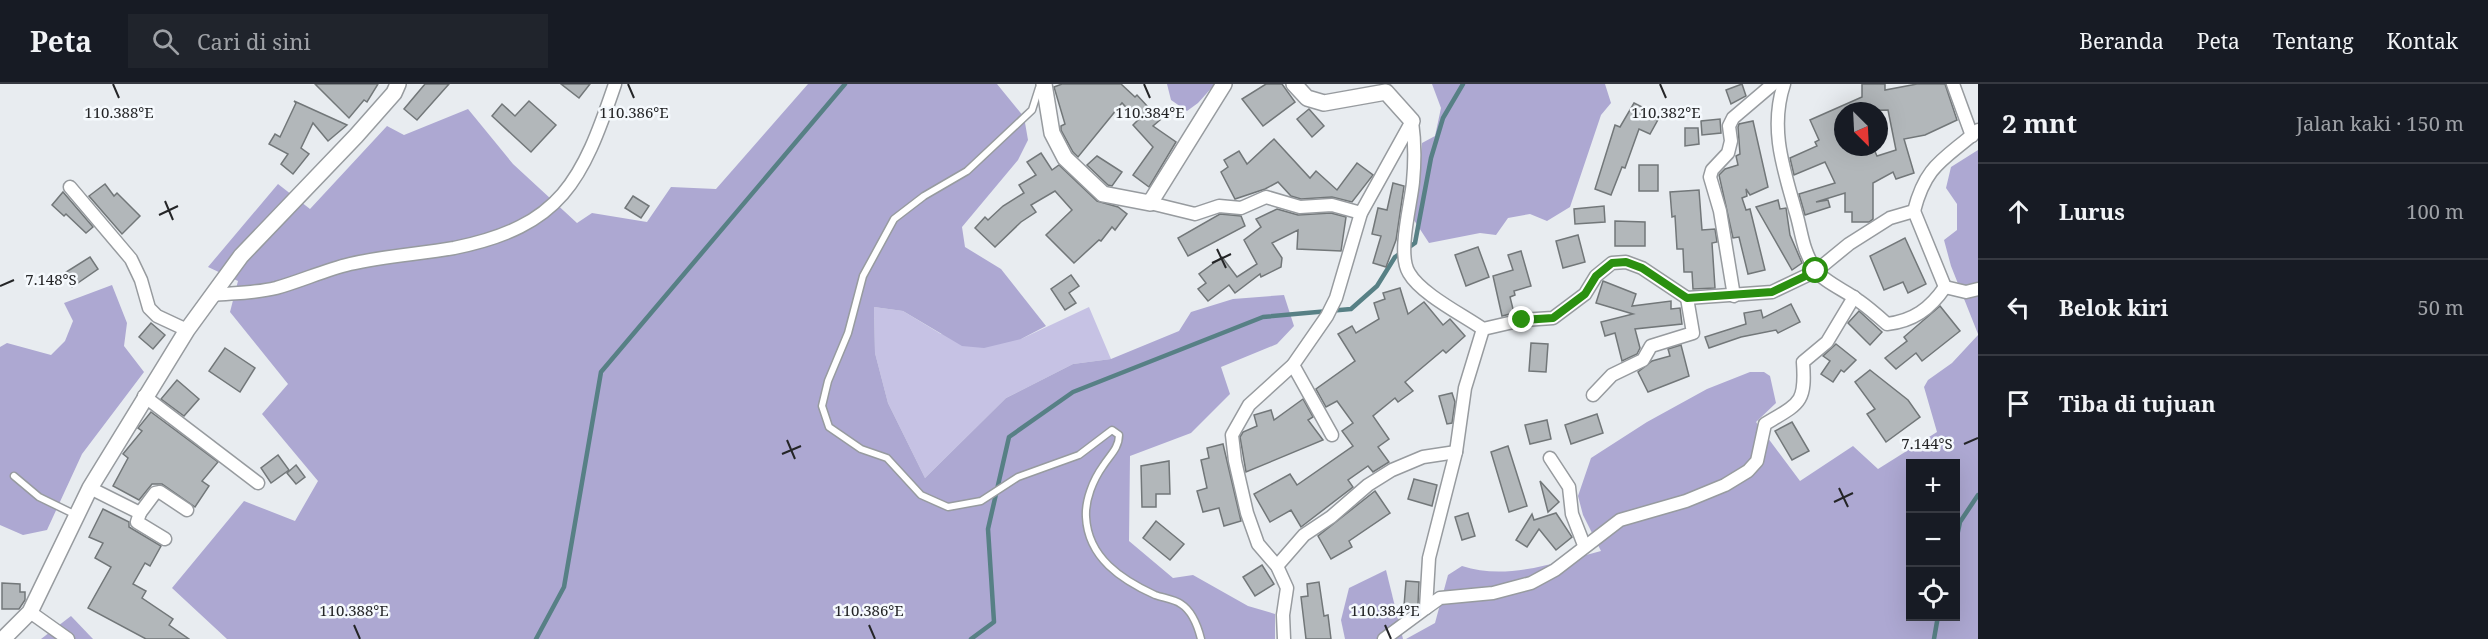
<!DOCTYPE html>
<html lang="id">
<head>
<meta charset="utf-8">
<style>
	body { margin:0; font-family:"Noto Serif",serif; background:#20242c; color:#f1f3f6 }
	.controls { position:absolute; right:18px; bottom:18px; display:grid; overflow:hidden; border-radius:0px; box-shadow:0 6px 24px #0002 }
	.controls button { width:54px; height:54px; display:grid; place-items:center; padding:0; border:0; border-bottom:2px solid #363941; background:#171b24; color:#f1f3f6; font:30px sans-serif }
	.compass { position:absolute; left:1834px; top:18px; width:54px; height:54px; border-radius:50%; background:#171b24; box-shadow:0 6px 24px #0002; rotate:156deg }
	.stop { position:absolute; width:18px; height:18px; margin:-14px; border:4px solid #2b9010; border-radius:50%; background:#fff }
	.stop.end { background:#2b9010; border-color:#fff; box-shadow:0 2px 6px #0008 }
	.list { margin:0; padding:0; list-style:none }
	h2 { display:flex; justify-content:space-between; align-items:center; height:78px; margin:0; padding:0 24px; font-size:26px }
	h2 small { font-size:20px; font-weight:400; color:#9ea1a6 }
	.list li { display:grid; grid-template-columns:39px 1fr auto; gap:18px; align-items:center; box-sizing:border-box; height:96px; padding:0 24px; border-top:2px solid #363941 }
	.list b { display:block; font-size:22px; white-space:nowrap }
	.list em { font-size:20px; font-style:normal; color:#9ea1a6 }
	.icon { flex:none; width:33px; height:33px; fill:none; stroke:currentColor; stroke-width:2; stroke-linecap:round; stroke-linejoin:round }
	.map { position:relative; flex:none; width:1978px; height:555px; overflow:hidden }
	header { display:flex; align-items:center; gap:36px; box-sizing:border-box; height:84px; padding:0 30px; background:#171b24; border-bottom:2px solid #363941 }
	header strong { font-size:28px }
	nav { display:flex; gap:33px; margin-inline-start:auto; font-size:21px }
	.search { width:420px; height:54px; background:#20242c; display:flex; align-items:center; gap:15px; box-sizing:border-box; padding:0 21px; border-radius:0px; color:#9ea1a6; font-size:22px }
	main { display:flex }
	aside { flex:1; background:#171b24 }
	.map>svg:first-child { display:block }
</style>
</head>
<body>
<header>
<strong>Peta</strong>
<div class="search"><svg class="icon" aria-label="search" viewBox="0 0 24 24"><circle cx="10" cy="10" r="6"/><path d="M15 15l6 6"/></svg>Cari di sini</div>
<nav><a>Beranda</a><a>Peta</a><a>Tentang</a><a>Kontak</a></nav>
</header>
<main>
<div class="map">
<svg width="1978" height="555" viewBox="0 0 1978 555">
	<rect width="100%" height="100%" fill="#e8ecf0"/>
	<path fill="#c6c2e4" d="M874,223L903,227L941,250L1021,255L1089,223L1111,275L1073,280L1006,314L925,394L888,319L875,269Z"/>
	<g fill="#ada8d2" fill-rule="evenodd">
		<path d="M808,0H997L1024,33L1028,56L1018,76L962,143L965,163L1001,185L1046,242L1021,255L984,264L962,262L903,227L874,223L875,269L888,319L925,394L1006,314L1073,280L1111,275L1179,247L1191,228L1233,215L1284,211L1294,242L1277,260L1221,283L1230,310L1191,349L1130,372L1129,457L1173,494L1193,491L1248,522L1275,530V555H227L172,504L244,417L295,437L318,397L262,330L288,300L230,228L238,197L208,183L278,100L310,125L387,42L404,51L468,25L513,80L577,139L592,129L647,138L671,103L716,105Z"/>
		<path d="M1167,0H1215L1198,19L1187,27L1171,16Z"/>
		<path d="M1432,0H1605L1611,19L1601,31L1570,123L1547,137L1530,130L1508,134L1496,151L1480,149L1429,159L1414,136L1422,59L1435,52L1441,24Z"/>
		<path d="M1978,66V250L1951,182L1944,156L1957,146V120L1946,104L1951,83Z"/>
		<path d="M112,201L127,239L124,262L144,288L82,370L47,446L23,451L0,441V263L7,259L51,271L65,257L73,237L64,219Z"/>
		<path d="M1978,251V555H1406L1435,539L1448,491L1462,482C1507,497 1557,478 1601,467L1583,431L1578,412L1591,374L1647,338L1707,305L1750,288H1764L1770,292L1776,319L1756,338L1800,397L1853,362L1878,385L1937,348L1924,303L1928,296L1952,279ZM1910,380H1956V532H1910Z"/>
		<path d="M1386,486L1403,555H1345L1341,536L1349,504Z"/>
		<path d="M71,532L93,555H41Z"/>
	</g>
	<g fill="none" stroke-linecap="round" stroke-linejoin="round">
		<g stroke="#578085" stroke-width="4.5">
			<path d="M1956,457L1960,438L1978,411"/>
			<path d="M536,555L564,503L601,288L845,0"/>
			<path d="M971,555L994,538L988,445L1009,353L1073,308L1263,233L1351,225L1377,202L1395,173L1415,159L1431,74L1443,34L1463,0"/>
			<path d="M1934,555L1938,532"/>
		</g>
	</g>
	<g fill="#b2b7ba" stroke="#727779" stroke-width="1.5" fill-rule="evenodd">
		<path d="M315,0H378L367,18L364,16L349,34Z"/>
		<path d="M425,0H449L417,36L404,25Z"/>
		<path d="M561,0H590L579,14Z"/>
		<path d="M1062,0H1121L1135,13L1137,11L1160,36L1153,42L1176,58L1149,103L1133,91L1153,63L1133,41L1138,36L1122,19L1078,73L1073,68L1061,46V42L1065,40L1054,3Z"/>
		<path d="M1266,0H1282L1295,18L1263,42L1242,15Z"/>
		<path d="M1742,0L1746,12L1731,20L1726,6Z"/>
		<path d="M1862,0H1885V6L1917,0H1945L1957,36L1925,51L1904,55L1914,89L1896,95L1893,88L1873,99V135L1869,138H1852V128H1845V109L1816,118L1828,116L1830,123L1805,131L1799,110L1835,99L1825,78L1794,91L1790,74L1817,62L1815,58L1819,56L1810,36L1862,13ZM1888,26L1896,66L1877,72L1873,63H1843V27Z"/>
		<path d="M294,17L347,41L328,57L313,39L301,64L309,70L293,90L281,80L288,70L269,60L275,50L280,53L296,19Z"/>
		<path d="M529,17L556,41L531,68L492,32L502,20L515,32Z"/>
		<path d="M1634,19L1660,32L1650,50L1639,45L1625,84L1622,83L1611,111L1595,105L1615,41L1620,43Z"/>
		<path d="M1309,25L1324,42L1312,53L1297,35Z"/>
		<path d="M1720,35L1721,49L1702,51L1701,37Z"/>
		<path d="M1753,37L1768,103L1750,111L1746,105L1747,112L1742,114L1746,126L1750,125L1765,186L1748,190L1739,153L1733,154L1719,91L1725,85L1738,81L1736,72L1740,70L1738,43L1739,40Z"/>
		<path d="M1685,44H1698L1699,60L1685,62Z"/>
		<path d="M1274,55L1310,94L1316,87L1337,106L1357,79L1373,91L1352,118L1332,113L1301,115L1291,112L1278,98L1265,105L1235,115L1221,88L1228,83L1224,76L1239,67L1247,80Z"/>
		<path d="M1041,69L1052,86L1059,81L1097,117L1118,123L1127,130L1115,146L1112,143L1101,157L1099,156L1074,179L1046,151L1072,126L1055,107L1031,121L1036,128L1021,138L995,163L975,144L985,133L988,136L1003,122L1024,109L1019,101L1036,91L1027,78Z"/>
		<path d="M1097,72L1122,88L1112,102L1108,101L1087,81Z"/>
		<rect x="1639" y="81" width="19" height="26"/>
		<path d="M1393,99L1404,102L1396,156L1386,183L1373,179L1381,152L1372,150L1378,124L1387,126Z"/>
		<path d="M105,100L114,112L117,109L140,132L122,150L89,112Z"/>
		<path d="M1699,106L1702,146L1715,145L1717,158L1712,159L1715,204L1693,205L1692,188H1684L1683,165H1677L1675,132L1672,133L1670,108Z"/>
		<path d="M63,108L93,143L86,149L66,130L64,132L52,121Z"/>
		<path d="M633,112L649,122L641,134L625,124Z"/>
		<path d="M1778,116L1780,125L1786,124L1790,151L1802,179L1792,186L1756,123Z"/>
		<path d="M1604,122L1605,138L1575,140L1574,125Z"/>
		<path d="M1277,125L1298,131L1331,129L1346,133L1341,167L1297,165L1298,146L1272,159L1282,174L1281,183L1261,193L1260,190L1235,209L1229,201L1208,217L1198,205L1206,199L1199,190L1222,173L1237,193L1257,180L1244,156L1261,143L1256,135Z"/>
		<path d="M1220,130L1241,132L1245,142L1188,172L1178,154Z"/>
		<path d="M1615,137L1645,138V162H1615Z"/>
		<path d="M1578,151L1585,178L1563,184L1556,157Z"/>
		<path d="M1905,154L1926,200L1908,209L1903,198L1884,206L1870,172Z"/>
		<path d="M1478,163L1489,193L1466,202L1455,171Z"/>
		<path d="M1521,167L1531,202L1514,207L1515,211L1510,213L1514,229L1502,232L1493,192L1513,186L1508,171Z"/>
		<path d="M90,173L98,185L72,203L63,190Z"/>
		<path d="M1071,191L1079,202L1069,209L1076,219L1065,226L1051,205Z"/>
		<path d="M1603,197L1636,210L1632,222L1671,217V225L1680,224L1682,240L1635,245L1640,264L1637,270L1622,277L1615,249L1605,252L1601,238L1633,230L1596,219Z"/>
		<path d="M1400,204L1408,230L1424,218L1443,241L1450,235L1465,252L1446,269L1443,266L1405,298L1413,307L1398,318L1395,314L1373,332L1389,355L1378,363L1389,378L1373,388L1368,382L1348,396L1353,403L1301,443L1291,426L1270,438L1254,410L1290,390L1297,401L1353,362L1342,347L1353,339L1337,317L1326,323L1316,305L1355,277L1338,250L1352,242L1356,249L1379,235L1374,219L1385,215L1383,209Z"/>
		<path d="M1791,220L1800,238L1778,249L1776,246L1741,253L1709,264L1705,253L1746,240L1744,229L1761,226L1763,234Z"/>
		<path d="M1940,222L1960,247L1922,277L1916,269L1896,285L1885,274L1907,257L1904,253Z"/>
		<path d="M1859,227L1882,248L1870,261L1848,239Z"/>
		<path d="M151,239L165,251L153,265L139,253Z"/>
		<path d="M1531,259L1548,260L1546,288L1529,287Z"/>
		<path d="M1836,260L1856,276L1844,288L1841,286L1833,298L1821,290L1830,277L1823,272Z"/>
		<path d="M1681,261L1689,292L1648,308L1638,288L1652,277L1670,272L1668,265Z"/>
		<path d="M225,264L255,284L240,308L209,287Z"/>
		<path d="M1870,286L1908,316L1920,333L1886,358L1867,330L1875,325L1855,298Z"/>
		<path d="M177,296L199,315L184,332L161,315Z"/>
		<path d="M1452,309L1455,318L1452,339L1447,340L1439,312Z"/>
		<path d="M1303,315L1313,333L1308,336L1323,356L1246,388L1240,353L1243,348L1257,342L1254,331L1271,326L1274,336Z"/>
		<path d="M151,328L218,378L202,397L209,402L195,423L162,400H152L139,416L113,402L128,374L123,370L142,347L138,344Z"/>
		<path d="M1597,330L1603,349L1571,360L1565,341Z"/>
		<path d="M1547,336L1551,355L1530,360L1525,341Z"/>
		<path d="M1792,338L1809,367L1792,376L1775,347Z"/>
		<path d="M1223,360L1241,437L1224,442L1219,424L1203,428L1197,407L1207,404L1201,376L1209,374L1207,364Z"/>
		<path d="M1508,362L1527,422L1509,428L1491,368Z"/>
		<path d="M278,371L289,386L271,399L261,384Z"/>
		<path d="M1169,377L1170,410H1156V423H1142L1141,382Z"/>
		<path d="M296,381L305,393L296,400L287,389Z"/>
		<path d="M1414,395L1437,401L1432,422L1408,415Z"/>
		<path d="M1540,397L1559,418L1548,428Z"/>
		<path d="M1375,407L1390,429L1349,457L1352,463L1331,475L1318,452Z"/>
		<path d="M103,425L129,438V443L161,462L150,482L145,479L133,500L146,507L142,514L173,535L169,541L189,555H146L88,524L111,483L95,474L103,459L89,453Z"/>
		<path d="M1468,429L1475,452L1462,456L1455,433Z"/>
		<path d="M1556,429L1572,453L1556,466L1539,445L1527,463L1516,456L1532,430L1534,436Z"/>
		<path d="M1156,437L1184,460L1170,476L1143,454Z"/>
		<path d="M1262,481L1274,500L1255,512L1243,493Z"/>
		<path d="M1406,497L1419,498L1418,520L1414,523L1404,522Z"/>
		<path d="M1319,498L1324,532L1328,531L1331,555H1306L1301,513L1308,512L1307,500Z"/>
		<path d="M2,499L20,500V508H25V516L19,525H2Z"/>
	</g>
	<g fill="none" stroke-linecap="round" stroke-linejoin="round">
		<g stroke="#979b9f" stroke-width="9">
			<g id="service">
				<path d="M1039,4L1032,26L967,87L924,112L894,135L863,192L848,249L828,297L822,322L829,343L861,365L887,374L921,411L948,423L981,417L1018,393L1079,371L1112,346L1119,351C1119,364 1110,371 1103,382C1093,396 1085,416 1086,433C1088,474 1122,496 1155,511C1163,514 1174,515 1181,520C1192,527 1198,543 1201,555"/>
				<path d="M14,392L39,413L76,431"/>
			</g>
		</g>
		<g stroke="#979b9f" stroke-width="15">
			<g id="minor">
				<path d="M1784,0C1769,45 1784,86 1796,129C1802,149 1802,165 1815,185C1823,198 1847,207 1859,217C1869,224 1878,232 1887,240C1913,237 1930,225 1945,203"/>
				<path d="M1953,0L1972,52"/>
				<path d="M1412,37C1415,58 1415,77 1413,98C1411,120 1397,170 1409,189C1421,210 1463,231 1483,245L1522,236L1553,234L1585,210L1596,192L1612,179L1626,178L1642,184L1687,214L1772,208L1816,187L1849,160L1890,134L1914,127C1926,80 1944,76 1978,46"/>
				<path d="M70,103L131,175L141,196L149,224L157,232L187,246"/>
				<path d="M1150,119L1195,130L1219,122L1241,124L1266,113L1300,123L1332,121L1361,129"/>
				<path d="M1914,127L1945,203"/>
				<path d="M1945,203L1966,208L1978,205"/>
				<path d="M213,211C234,209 256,209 276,204C301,197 325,186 350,180C385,172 420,170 454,164C562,142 582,97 615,0"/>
				<path d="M1734,212L1720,127L1710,93L1712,86L1728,69L1731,57L1729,42L1733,34L1773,0"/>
				<path d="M1293,281L1332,351"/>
				<path d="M1593,311L1612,291L1643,276L1651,262L1693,249L1687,214"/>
				<path d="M144,312L258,399"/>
				<path d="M1550,374L1569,403L1572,430L1584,461"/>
				<path d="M90,404L140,429L155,409L160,408L187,426"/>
				<path d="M140,429L137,438L165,455"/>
				<path d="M1277,482L1304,451L1331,433L1368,401L1392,386L1423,373L1456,368"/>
				<path d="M1426,524L1440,514L1493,509L1531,499L1555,486L1620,436L1686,417L1725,401L1748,387L1757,377L1765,340C1800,319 1806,319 1803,278L1827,258L1854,213"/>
				<path d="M30,528L68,555"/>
				<path d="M1284,555L1283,531L1287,504L1277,482L1258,460L1247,429L1235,377L1232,351L1249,321L1293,281L1327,232L1336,214L1361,129L1412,37"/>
				<path d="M1384,555L1426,524L1429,474L1456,368L1465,304L1483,245"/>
			</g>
		</g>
		<g stroke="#979b9f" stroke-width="18">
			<g id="tertiary">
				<path d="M1044,0L1052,49L1065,74L1103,110L1150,119L1224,0"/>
				<path d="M1294,0L1307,14L1324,19L1386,8L1412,37"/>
				<path d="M3,555L30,528L90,404L187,246L241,172L356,52L394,9L398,0"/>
			</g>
		</g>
		<use href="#service" stroke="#fff" stroke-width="6"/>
		<use href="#minor" stroke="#fff" stroke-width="12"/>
		<use href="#tertiary" stroke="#fff" stroke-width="15"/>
	</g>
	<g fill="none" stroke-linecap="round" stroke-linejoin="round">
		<path stroke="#2b9010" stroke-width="8" d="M1522,236L1553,234L1585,210L1596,192L1612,179L1626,178L1642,184L1687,214L1772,208L1816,187"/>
	</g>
	<path fill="none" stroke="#242527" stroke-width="2" d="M113,0L119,14M628,0L634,14M1144,0L1150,14M1660,0L1666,14M165,117L173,136M159,131L178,122M1217,165L1226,184M1212,179L1231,170M0,202L14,196M787,356L795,375M1964,360L1978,354M782,370L801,362M1839,404L1848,423M1834,418L1853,409M354,541L360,555M869,541L875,555M1385,541L1391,555"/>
	<g font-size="15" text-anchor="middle" fill="#242527" stroke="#f5f9fd" stroke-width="5" stroke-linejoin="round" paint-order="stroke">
		<text x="119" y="34">110.388°E</text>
		<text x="634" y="34">110.386°E</text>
		<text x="1150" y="34">110.384°E</text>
		<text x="1666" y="34">110.382°E</text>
		<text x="51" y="201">7.148°S</text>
		<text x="1927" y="365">7.144°S</text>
		<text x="354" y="532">110.388°E</text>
		<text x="869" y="532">110.386°E</text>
		<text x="1385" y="532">110.384°E</text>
	</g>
</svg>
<div class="controls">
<button>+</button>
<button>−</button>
<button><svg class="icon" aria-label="locate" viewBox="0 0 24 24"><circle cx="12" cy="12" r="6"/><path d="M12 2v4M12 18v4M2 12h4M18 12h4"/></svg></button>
</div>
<svg class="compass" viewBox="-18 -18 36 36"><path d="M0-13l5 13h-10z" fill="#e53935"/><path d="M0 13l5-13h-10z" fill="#9ea1a6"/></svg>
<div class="stop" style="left:1816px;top:187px"></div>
<div class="stop end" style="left:1522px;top:236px"></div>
</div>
<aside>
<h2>2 mnt<small>Jalan kaki · 150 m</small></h2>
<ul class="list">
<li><svg class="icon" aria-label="ahead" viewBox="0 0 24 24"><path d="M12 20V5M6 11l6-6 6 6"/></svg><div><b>Lurus</b></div><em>100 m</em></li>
<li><svg class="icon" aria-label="left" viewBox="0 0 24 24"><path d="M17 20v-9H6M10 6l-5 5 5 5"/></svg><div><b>Belok kiri</b></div><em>50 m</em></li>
<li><svg class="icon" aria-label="arrive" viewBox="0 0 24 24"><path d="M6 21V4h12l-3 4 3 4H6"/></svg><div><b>Tiba di tujuan</b></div></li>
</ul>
</aside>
</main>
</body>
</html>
